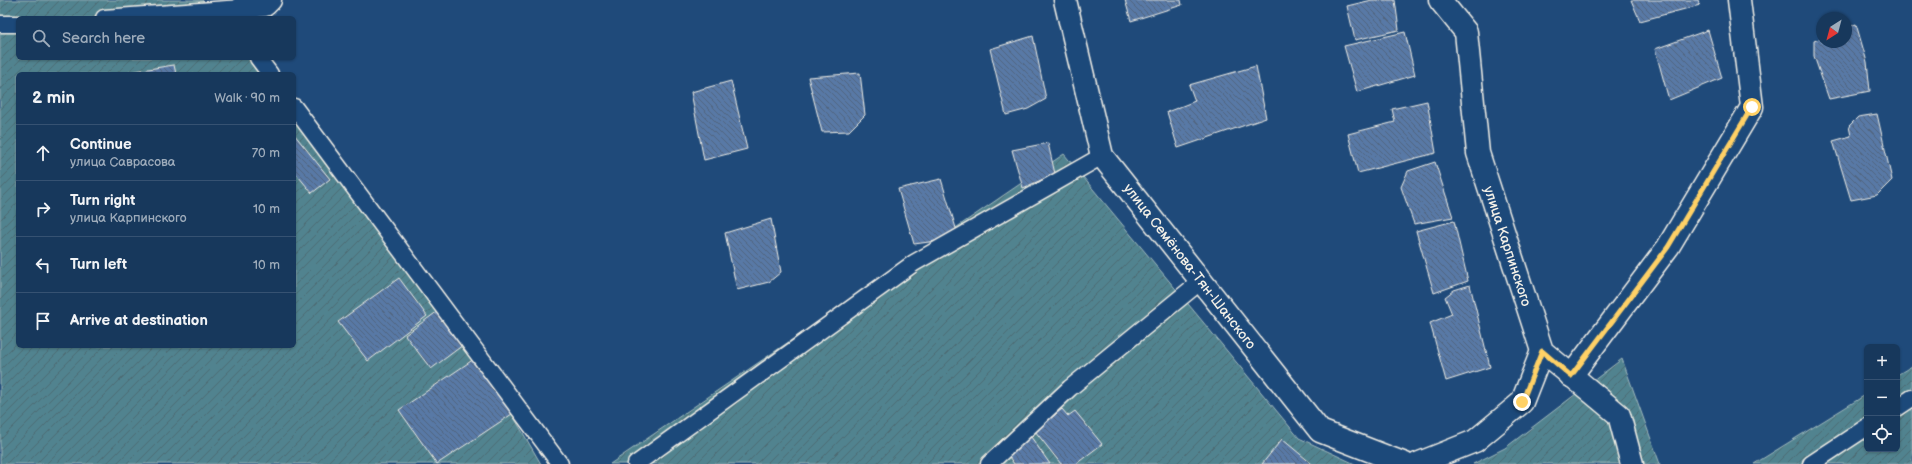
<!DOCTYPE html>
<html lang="en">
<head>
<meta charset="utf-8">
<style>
	body { margin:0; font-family:"Balsamiq Sans",sans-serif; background:#203f62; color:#f1f3f6 }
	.controls { position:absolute; right:12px; bottom:12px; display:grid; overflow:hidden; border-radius:6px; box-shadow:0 1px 3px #0004 }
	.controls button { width:36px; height:36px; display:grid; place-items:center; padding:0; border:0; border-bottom:1px solid #365272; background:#17385c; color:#f1f3f6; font:20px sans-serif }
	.compass { position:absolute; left:1816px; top:12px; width:36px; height:36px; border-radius:50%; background:#17385c; box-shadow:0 1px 3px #0004; rotate:216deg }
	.stop { position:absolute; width:12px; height:12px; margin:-9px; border:3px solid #ffd166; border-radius:50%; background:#fff }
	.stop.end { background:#ffd166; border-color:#fff; box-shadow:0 1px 4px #0008 }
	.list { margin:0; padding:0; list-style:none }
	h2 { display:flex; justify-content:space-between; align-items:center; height:52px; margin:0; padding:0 16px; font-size:17px }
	h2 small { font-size:13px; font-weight:400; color:#9eacbb }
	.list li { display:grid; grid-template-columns:26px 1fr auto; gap:12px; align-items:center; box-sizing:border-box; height:56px; padding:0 16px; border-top:1px solid #365272 }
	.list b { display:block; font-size:15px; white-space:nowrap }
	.list p { margin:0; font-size:13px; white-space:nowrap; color:#9eacbb }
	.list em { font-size:13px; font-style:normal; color:#9eacbb }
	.icon { flex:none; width:22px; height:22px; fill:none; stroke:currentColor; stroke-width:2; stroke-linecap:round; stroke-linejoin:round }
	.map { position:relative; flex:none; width:1912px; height:464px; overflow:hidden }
	.search { position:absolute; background:#17385c; box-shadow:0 1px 3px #0004; left:16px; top:16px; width:280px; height:44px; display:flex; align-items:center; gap:10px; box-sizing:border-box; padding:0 14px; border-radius:6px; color:#9eacbb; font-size:15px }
	.panel { position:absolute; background:#17385c; box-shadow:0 1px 3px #0004; left:16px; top:72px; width:280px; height:276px; border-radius:6px }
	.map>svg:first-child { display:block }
</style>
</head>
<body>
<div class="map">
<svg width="1912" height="464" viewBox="0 0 1912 464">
	<defs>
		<pattern id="garden-furrows" width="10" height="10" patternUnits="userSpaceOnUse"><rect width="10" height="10" fill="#51838f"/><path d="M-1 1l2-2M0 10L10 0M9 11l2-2" fill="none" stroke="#4e6b72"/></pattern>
		<pattern id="building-back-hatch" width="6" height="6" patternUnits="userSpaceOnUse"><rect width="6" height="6" fill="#5879a6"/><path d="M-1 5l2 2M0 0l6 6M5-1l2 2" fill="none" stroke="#51637b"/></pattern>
	</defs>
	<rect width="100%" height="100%" fill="#1f4a7a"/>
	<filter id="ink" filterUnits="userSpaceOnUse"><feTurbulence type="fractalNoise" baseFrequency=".025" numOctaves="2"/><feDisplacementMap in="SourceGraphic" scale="8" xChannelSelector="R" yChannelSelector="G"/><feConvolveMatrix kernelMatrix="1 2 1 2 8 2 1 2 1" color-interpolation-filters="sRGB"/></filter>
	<g filter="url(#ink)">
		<g fill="url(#garden-furrows)" stroke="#a2babc">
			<path d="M0,0H202L221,18H18V58H258L269,74H18V346H294V109L474,359L512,414L541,464H0Z"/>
			<path d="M1064,154L1299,438L1355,464H610Z"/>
			<path d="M1622,359L1660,464H1473L1505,448Z"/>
			<path d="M1912,366V464H1754L1867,394V449H1897V375Z"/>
		</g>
		<g fill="url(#building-back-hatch)" stroke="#f4f1e8">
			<path d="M1125,0H1181L1182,5L1131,21Z"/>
			<path d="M1372,0H1395L1399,30L1355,40L1347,6Z"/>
			<path d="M1631,0H1698L1700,5L1640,21Z"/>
			<path d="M1856,24L1867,62L1870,91L1829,99L1814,56V41L1822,38V42H1846V28Z"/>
			<path d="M1708,30L1722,78L1669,100L1655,49Z"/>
			<path d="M1405,32L1415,75L1357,92L1344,46Z"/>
			<path d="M1033,36L1046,99L1028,109L1006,115L990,49Z"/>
			<path d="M174,65L176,74H130L129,72Z"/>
			<path d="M1256,66L1266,118L1178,148L1167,112L1195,101L1189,85Z"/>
			<path d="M860,73L865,115L849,131L822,132L808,77Z"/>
			<path d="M731,81L747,149L704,160L691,92Z"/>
			<path d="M1427,101L1436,153L1358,173L1348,134L1395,122L1392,109Z"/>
			<path d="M1877,114L1892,180L1877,195L1851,200L1833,141L1851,136L1849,126L1858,117Z"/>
			<path d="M294,134L330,179L312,193L294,171Z"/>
			<path d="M1048,143L1055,174L1023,188L1012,150Z"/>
			<path d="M1435,162L1453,217L1414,224L1401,187L1408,171Z"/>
			<path d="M941,179L959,238L914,244L898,189Z"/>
			<path d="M771,219L781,272L769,282L737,290L725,233Z"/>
			<path d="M1454,221L1468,281L1434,293L1416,231Z"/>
			<path d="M399,278L427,316L368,361L338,322Z"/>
			<path d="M1470,285L1490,367L1446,381L1430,323L1452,314L1445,297L1454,290Z"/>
			<path d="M438,311L463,345L431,369L405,335Z"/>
			<path d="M474,359L512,414L437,464L399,410Z"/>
			<path d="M1062,409L1068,416L1075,411L1102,444L1076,464H1061L1035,431Z"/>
			<path d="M1031,437L1050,464H1014L1007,454Z"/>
			<path d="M1282,439L1312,464H1262Z"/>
		</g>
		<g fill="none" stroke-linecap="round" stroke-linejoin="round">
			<g stroke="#f4f1e8" stroke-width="19">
				<g id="service">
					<path d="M104,18L241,8L244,18"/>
					<path d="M0,24H18"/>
					<path d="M258,58L270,74"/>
					<path d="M294,107L560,464"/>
					<path d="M1897,408L1912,398"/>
					<path d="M636,464L914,263L1102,156"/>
					<path d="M989,464L1070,388L1201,281"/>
					<path d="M1811,464L1867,427"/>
				</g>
			</g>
			<g stroke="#f4f1e8" stroke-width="25">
				<g id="minor">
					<path d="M1065,0L1102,156L1320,431L1405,464"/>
					<path d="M1440,0L1466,32L1478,153L1542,351L1619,415L1632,464"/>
					<path d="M241,8L265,5L270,0"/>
					<path d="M1571,376L1668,247L1752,107L1739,0"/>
					<path d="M1417,464L1475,441L1522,402L1542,351"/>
				</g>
			</g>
			<use href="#service" stroke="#1f4a7a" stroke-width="16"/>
			<use href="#minor" stroke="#1f4a7a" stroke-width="22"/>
		</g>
	</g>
	<g fill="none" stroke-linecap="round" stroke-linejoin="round" filter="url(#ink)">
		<path stroke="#ffd166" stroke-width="5" d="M1522,402L1542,351L1571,376L1668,247L1752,107"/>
	</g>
	<g text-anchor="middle" stroke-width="4" stroke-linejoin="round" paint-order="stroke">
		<g font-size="14" fill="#f4f1e8" stroke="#1f4a7a">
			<text transform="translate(1508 246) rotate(72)" y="5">улица Карпинского</text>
			<text transform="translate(1190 266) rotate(52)" y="5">улица Семёнова-Тян-Шанского</text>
		</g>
	</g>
</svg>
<div class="controls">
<button>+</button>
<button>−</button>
<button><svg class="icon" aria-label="locate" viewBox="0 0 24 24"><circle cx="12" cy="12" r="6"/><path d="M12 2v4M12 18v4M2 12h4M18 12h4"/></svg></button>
</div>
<svg class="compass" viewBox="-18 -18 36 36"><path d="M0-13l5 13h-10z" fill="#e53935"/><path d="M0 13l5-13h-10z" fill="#9eacbb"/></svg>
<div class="stop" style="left:1752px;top:107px"></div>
<div class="stop end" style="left:1522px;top:402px"></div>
<div class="search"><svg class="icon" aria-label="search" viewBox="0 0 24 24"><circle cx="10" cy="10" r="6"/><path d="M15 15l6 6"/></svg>Search here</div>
<section class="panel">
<h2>2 min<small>Walk · 90 m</small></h2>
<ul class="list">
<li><svg class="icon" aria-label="ahead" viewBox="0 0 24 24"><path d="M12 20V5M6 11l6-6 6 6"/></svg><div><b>Continue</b><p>улица Саврасова</p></div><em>70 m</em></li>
<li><svg class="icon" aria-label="right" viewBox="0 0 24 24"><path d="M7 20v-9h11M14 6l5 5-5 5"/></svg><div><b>Turn right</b><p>улица Карпинского</p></div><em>10 m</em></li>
<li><svg class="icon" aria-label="left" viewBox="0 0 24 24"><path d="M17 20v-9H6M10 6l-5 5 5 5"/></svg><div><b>Turn left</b></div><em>10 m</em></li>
<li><svg class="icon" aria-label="arrive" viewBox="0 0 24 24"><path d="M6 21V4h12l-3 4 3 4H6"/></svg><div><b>Arrive at destination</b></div></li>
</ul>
</section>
</div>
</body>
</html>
